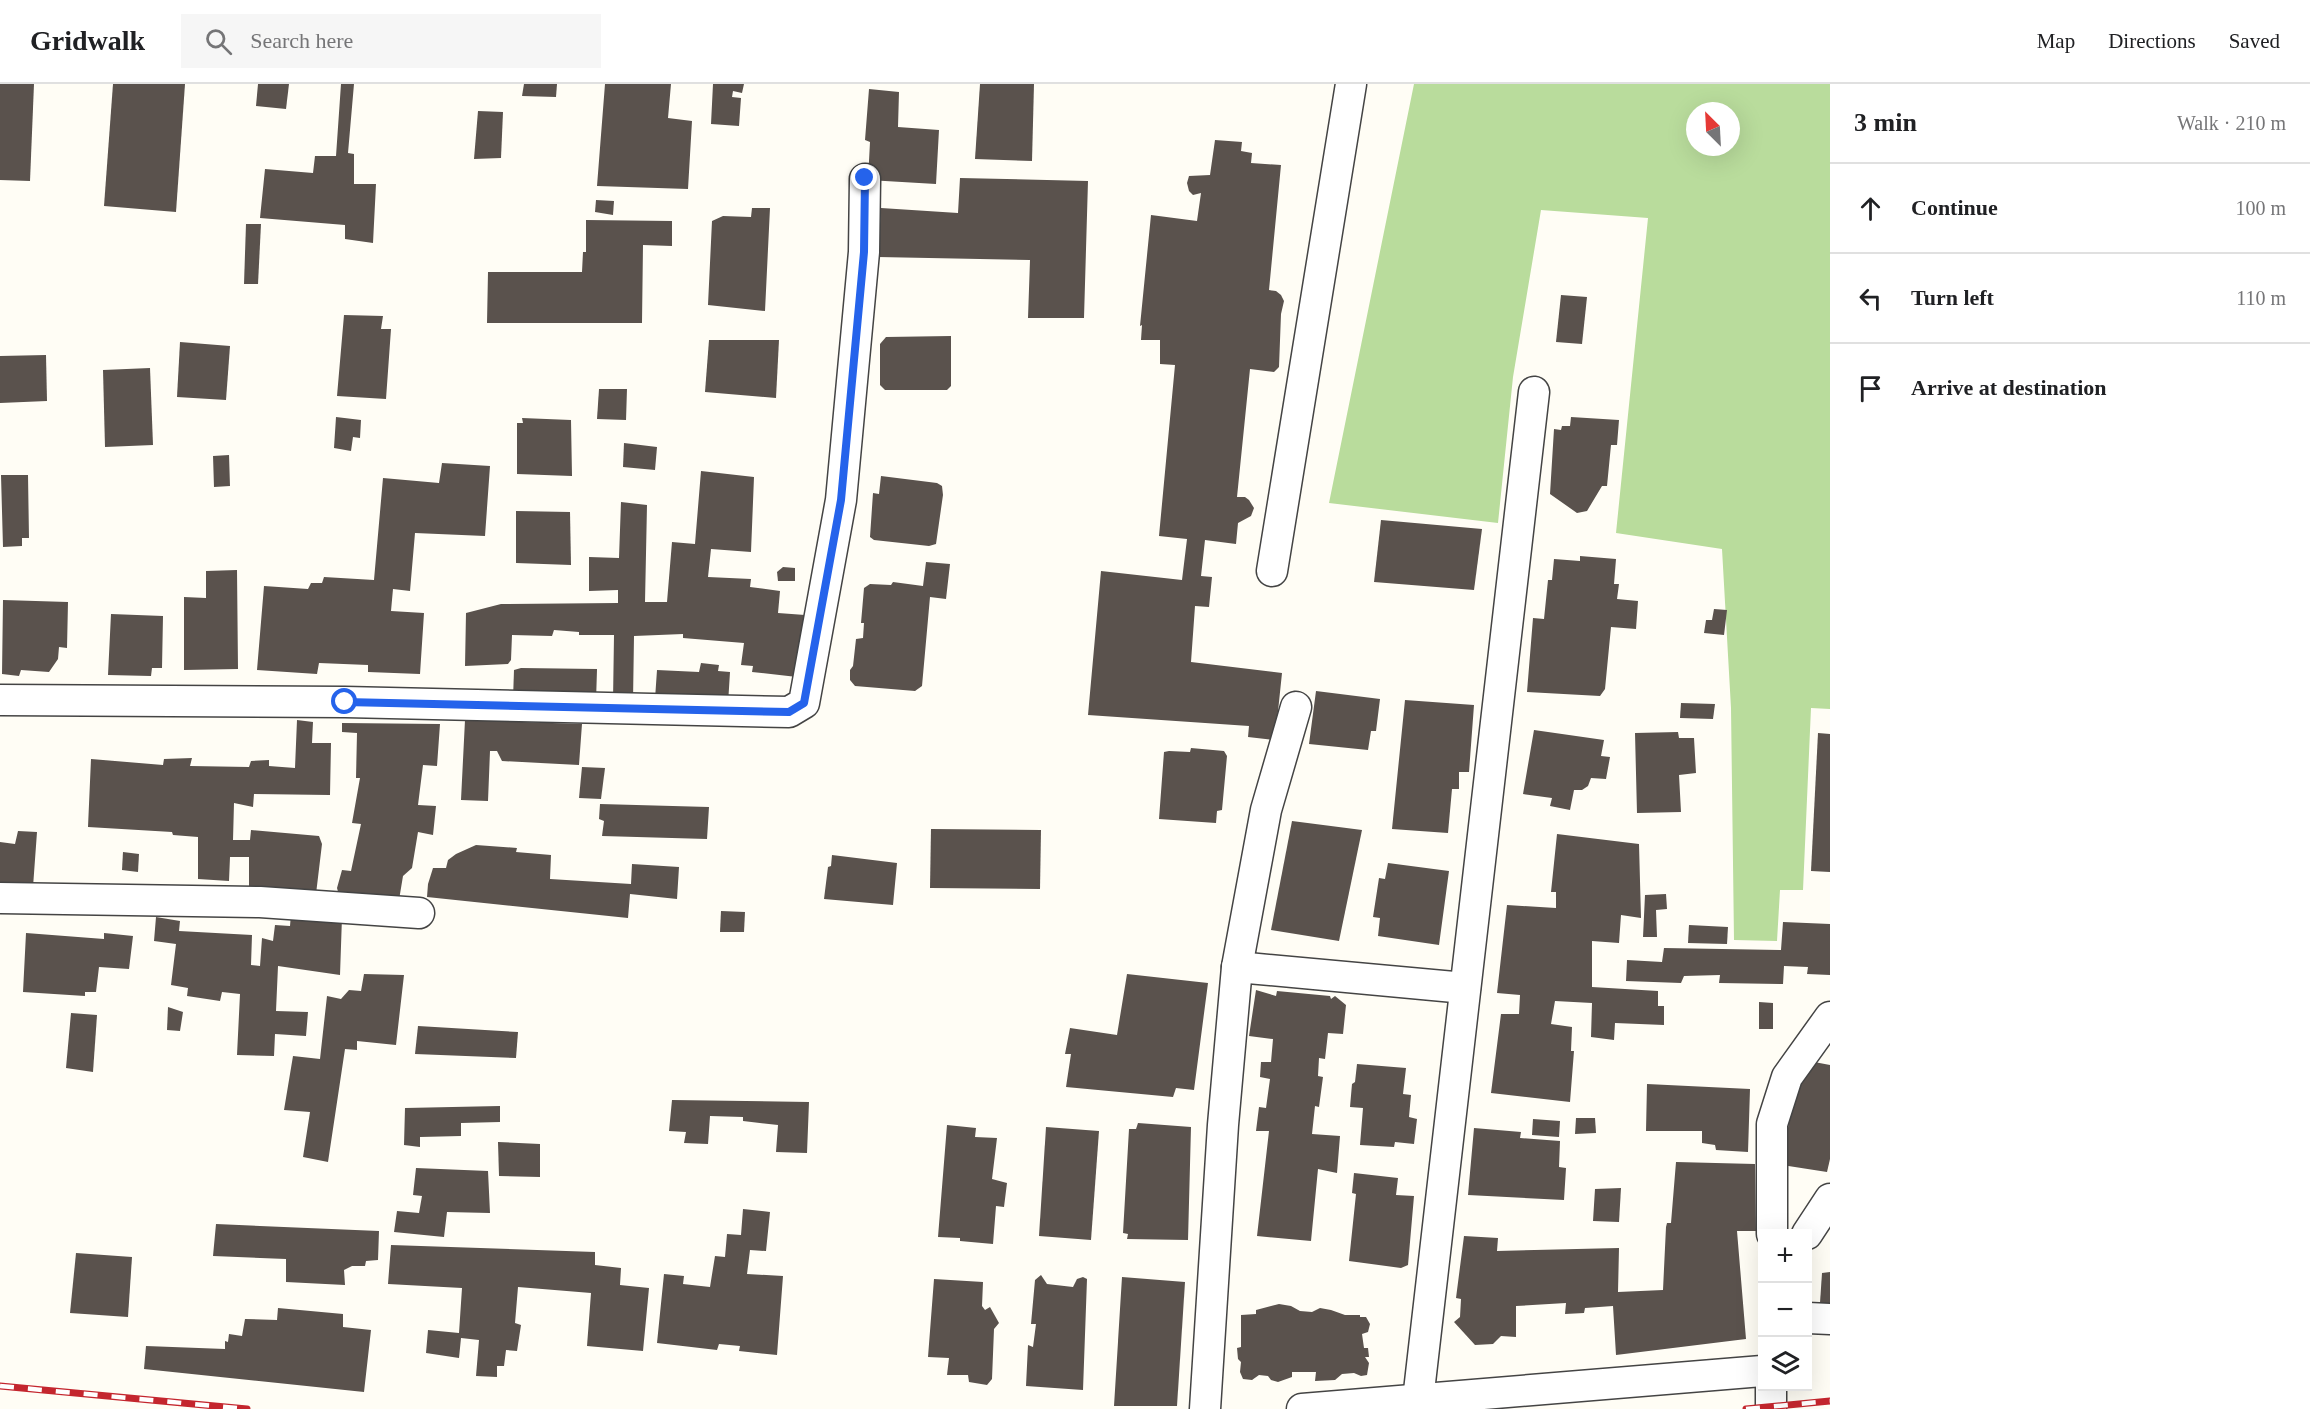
<!DOCTYPE html>
<html lang="en">
<head>
<meta charset="utf-8">
<style>
	body { margin:0; font-family:Georgia,serif; background:#f6f6f6; color:#202124 }
	.controls { position:absolute; right:18px; bottom:18px; display:grid; overflow:hidden; border-radius:0px; box-shadow:0 6px 24px #0002 }
	.controls button { width:54px; height:54px; display:grid; place-items:center; padding:0; border:0; border-bottom:2px solid #e0e0e0; background:#fff; color:#202124; font:30px sans-serif }
	.compass { position:absolute; left:1686px; top:18px; width:54px; height:54px; border-radius:50%; background:#fff; box-shadow:0 6px 24px #0002; rotate:336deg }
	.stop { position:absolute; width:18px; height:18px; margin:-14px; border:4px solid #2563eb; border-radius:50%; background:#fff }
	.stop.end { background:#2563eb; border-color:#fff; box-shadow:0 2px 6px #0008 }
	.list { margin:0; padding:0; list-style:none }
	h2 { display:flex; justify-content:space-between; align-items:center; height:78px; margin:0; padding:0 24px; font-size:26px }
	h2 small { font-size:20px; font-weight:400; color:#757577 }
	.list li { display:grid; grid-template-columns:39px 1fr auto; gap:18px; align-items:center; box-sizing:border-box; height:90px; padding:0 24px; border-top:2px solid #e0e0e0 }
	.list b { display:block; font-size:22px; white-space:nowrap }
	.list em { font-size:20px; font-style:normal; color:#757577 }
	.icon { flex:none; width:33px; height:33px; fill:none; stroke:currentColor; stroke-width:2; stroke-linecap:round; stroke-linejoin:round }
	.map { position:relative; flex:none; width:1830px; height:1325px; overflow:hidden }
	header { display:flex; align-items:center; gap:36px; box-sizing:border-box; height:84px; padding:0 30px; background:#fff; border-bottom:2px solid #e0e0e0 }
	header strong { font-size:28px }
	nav { display:flex; gap:33px; margin-inline-start:auto; font-size:21px }
	.search { width:420px; height:54px; background:#f6f6f6; display:flex; align-items:center; gap:15px; box-sizing:border-box; padding:0 21px; border-radius:0px; color:#757577; font-size:22px }
	main { display:flex }
	aside { flex:1; background:#fff }
	.map>svg:first-child { display:block }
</style>
</head>
<body>
<header>
<strong>Gridwalk</strong>
<div class="search"><svg class="icon" aria-label="search" viewBox="0 0 24 24"><circle cx="10" cy="10" r="6"/><path d="M15 15l6 6"/></svg>Search here</div>
<nav><a>Map</a><a>Directions</a><a>Saved</a></nav>
</header>
<main>
<div class="map">
<svg width="1830" height="1325" viewBox="0 0 1830 1325">
	<rect width="100%" height="100%" fill="#fffdf5"/>
	<path fill="#b9dc9c" fill-rule="evenodd" d="M1414,0H1830V625L1811,624L1803,806H1780L1777,857L1734,856L1731,624L1722,465L1616,449L1648,134L1541,126L1513,293L1498,439L1329,419ZM1695,27H1731V63H1695Z"/>
	<g fill="#5a524d">
		<path d="M0,0H34L30,97L0,96Z"/>
		<path d="M113,0H185L176,128L104,122Z"/>
		<path d="M258,0H289L286,25L256,22Z"/>
		<path d="M341,0H354L348,69L354,70V100H376L373,159L345,155V141L260,134L265,85L313,89L315,72H336Z"/>
		<path d="M524,0H557L556,13L522,12Z"/>
		<path d="M605,0H671L668,34L692,37L688,105L597,102Z"/>
		<path d="M713,0H744L742,9L733,7L732,13L741,14L739,42L711,40Z"/>
		<path d="M980,0H1034L1032,77L975,75Z"/>
		<path d="M869,5L899,8L898,43L939,46L936,100L868,96L870,58L865,56Z"/>
		<path d="M478,27L503,28L501,74L474,75Z"/>
		<path d="M1215,56L1242,58L1241,67L1252,69L1251,79L1281,81L1269,206L1276,207L1281,211L1284,217L1281,230L1279,283L1274,288L1250,285L1237,413H1245L1249,416L1254,424L1251,432L1238,439L1236,460L1205,456L1201,492L1212,493L1209,523L1195,522L1191,578L1282,589L1275,656L1248,653L1249,642L1088,631L1101,487L1182,496L1187,455L1159,452L1175,281L1160,280V256H1141L1142,241L1140,242L1151,131L1197,137L1201,109L1193,111L1189,107L1187,99L1189,92L1210,91Z"/>
		<path d="M960,94L1088,97L1084,234H1028L1030,176L878,173L881,124L958,129Z"/>
		<path d="M596,116L614,117L613,131L595,128Z"/>
		<path d="M752,124H770L765,227L708,221L712,137L723,132L751,133Z"/>
		<path d="M586,136L672,137V162L643,161L642,239H487L488,188H582L583,168H586Z"/>
		<path d="M246,140H261L258,200H244Z"/>
		<path d="M1561,211L1587,213L1582,260L1556,258Z"/>
		<path d="M344,231L383,232L381,245H391L386,315L337,312Z"/>
		<path d="M951,252V302L947,306H885L880,301V260L886,253Z"/>
		<path d="M709,256H779L776,314L705,308Z"/>
		<path d="M180,258L230,262L226,316L177,313Z"/>
		<path d="M46,271L47,317L0,319V272Z"/>
		<path d="M150,284L153,361L105,363L103,286Z"/>
		<path d="M599,305H627L626,336L597,335Z"/>
		<path d="M336,333L361,336L360,354L353,353L351,367L334,364Z"/>
		<path d="M1571,333L1619,336L1617,361H1611L1607,402H1602L1587,427L1577,429L1550,410L1554,345L1561,346L1562,342H1570Z"/>
		<path d="M522,334L571,336L572,392L517,390V339H523Z"/>
		<path d="M624,359L657,363L655,386L623,383Z"/>
		<path d="M229,371L230,402L214,403L213,372Z"/>
		<path d="M442,379L490,382L485,452L415,449L410,507L393,505L391,527L424,529L420,590L368,588V581L319,579L317,590L257,586L264,502L308,505L311,499H322L324,493L374,496L383,394L439,399Z"/>
		<path d="M701,387L754,393L751,468L711,465L708,493L751,495L750,503L780,507L778,529L805,531L797,593L752,588L753,582L741,581L744,559L683,554V550L634,552L633,617H613L614,551H579V548L554,546L552,552L512,551L511,576L508,580L465,582L466,529L501,520L618,519V506L589,507V473L619,474L621,418L647,421L645,518H667L672,458L695,460Z"/>
		<path d="M1,391H28L29,454H22V462L3,463Z"/>
		<path d="M881,392L937,399L942,402L943,411L936,460L929,462L874,456L870,453L873,409L879,410Z"/>
		<path d="M516,427L570,428L571,481L516,479Z"/>
		<path d="M1381,436L1482,445L1474,506L1374,498Z"/>
		<path d="M1580,472L1616,475L1614,500H1619L1617,515L1638,517L1636,545L1611,543L1605,605L1600,612L1527,608L1533,534L1544,535L1548,496H1552L1554,475L1580,477Z"/>
		<path d="M926,478L950,480L946,515L930,513L922,602L915,607L855,602L850,596V586L853,582L856,555L863,554L864,539H861L864,504L870,500L891,501L893,498L923,502Z"/>
		<path d="M783,483L795,484V497H778L777,488Z"/>
		<path d="M237,486L238,585L184,586V513L206,514V487Z"/>
		<path d="M3,516L68,518L67,564L59,563L58,575L49,588L21,586L19,592L2,590Z"/>
		<path d="M1714,525L1727,526L1724,551L1704,549L1706,536H1712Z"/>
		<path d="M111,530L163,532L162,584H152L151,592L108,591Z"/>
		<path d="M701,579L719,581L718,587L730,588L728,620L655,615L657,586L699,588Z"/>
		<path d="M521,584L597,585L596,618L513,615L514,586Z"/>
		<path d="M1316,607L1380,615L1376,647H1371L1368,666L1309,660Z"/>
		<path d="M1405,616L1474,621L1469,688H1459V705H1452L1448,749L1392,745Z"/>
		<path d="M1681,619L1715,620L1713,635L1680,634Z"/>
		<path d="M297,636L313,638L312,659H331L330,711L254,710L253,723L234,719L233,756H250L251,746L319,752L322,760L316,810L249,807V773H230L229,797L198,795V753L173,751L172,748L88,743L91,675L163,681L164,675L192,674L190,682L249,683L251,677L269,676V682L295,684Z"/>
		<path d="M465,636L582,640L579,681L502,677L497,667H490L488,717L461,716Z"/>
		<path d="M342,639L440,640L437,682L423,681L418,721L436,722L433,751L418,748L412,784L403,792L399,816L369,810L368,819L340,815L337,804L342,786L351,787L361,740L352,739L360,694H356L357,649L342,648Z"/>
		<path d="M1534,646L1604,656L1601,672L1610,673L1606,695L1591,694L1588,702L1582,706H1574L1570,726L1550,722L1552,714L1523,710Z"/>
		<path d="M1678,648L1679,654H1694L1696,689L1679,691L1681,728L1637,729L1635,649Z"/>
		<path d="M1818,649L1830,650V788L1811,787Z"/>
		<path d="M1191,664L1224,667L1227,672L1222,726L1217,727L1216,739L1159,735L1164,668L1169,667L1190,668Z"/>
		<path d="M582,683L605,684L601,715L579,714Z"/>
		<path d="M600,720L709,723L707,755L602,752L604,737L599,735Z"/>
		<path d="M1292,737L1362,746L1339,857L1271,846Z"/>
		<path d="M931,745L1041,746L1040,805L930,804Z"/>
		<path d="M18,747L37,748L33,803L0,801V758L15,760Z"/>
		<path d="M1557,750L1639,760L1641,834L1621,831L1619,859L1592,857V903L1658,907V922H1664V941L1615,939L1614,956L1591,953L1592,919L1555,917L1551,940L1572,943L1571,967H1574L1570,1018L1491,1009L1501,930H1519L1520,911L1497,909L1507,821L1556,824V808H1551Z"/>
		<path d="M476,761L517,764L516,768L551,771L550,795L631,800L632,780L679,783L677,815L630,810L628,834L427,813L428,800L433,784H446L448,776L456,770Z"/>
		<path d="M123,768L139,770L138,788L122,786Z"/>
		<path d="M832,771L897,779L893,821L824,815L828,783L831,782Z"/>
		<path d="M1388,779L1449,787L1439,861L1378,852L1380,834L1373,833L1379,794L1385,795Z"/>
		<path d="M1666,810L1667,825L1656,826L1657,853H1643L1645,811Z"/>
		<path d="M721,827L745,828L744,848H720Z"/>
		<path d="M291,830L342,833L340,891L278,882L276,927L308,928L306,952L275,950L274,972L237,971L240,910L222,908L220,917L187,912L188,904L171,901L176,860L154,857L156,833L180,837L179,847L252,851L251,881L260,882L262,854L273,857L275,841L290,842Z"/>
		<path d="M1783,838L1830,840V891L1807,890L1808,883L1784,882L1783,900L1719,899L1720,891L1684,892L1681,899L1626,897L1627,876L1662,878L1664,864L1781,866Z"/>
		<path d="M1689,841L1728,843L1727,860L1688,859Z"/>
		<path d="M26,849L104,855V849L133,852L129,885L99,883L96,908H85V912L23,908Z"/>
		<path d="M364,890L404,891L396,961L357,957V966L345,965L328,1078L303,1073L310,1028L284,1026L293,972L320,975L327,912L341,915L349,906L361,907Z"/>
		<path d="M1127,890L1208,899L1194,1006L1176,1004L1173,1013L1066,1003L1071,970H1065L1070,944L1117,951Z"/>
		<path d="M1256,906L1276,912L1277,907L1330,912L1331,915L1335,912L1346,921L1343,950L1328,949L1325,975L1319,974L1318,992L1323,993L1319,1023L1315,1022L1312,1050L1340,1052L1337,1089L1318,1085L1311,1157L1257,1152L1269,1047H1256L1259,1023L1266,1024L1270,995L1260,993L1261,978H1271L1273,955L1249,952Z"/>
		<path d="M1759,918L1773,919V945H1759Z"/>
		<path d="M168,923L183,928L180,947L167,946Z"/>
		<path d="M71,929L97,931L93,988L66,984Z"/>
		<path d="M418,942L518,948L516,974L415,970Z"/>
		<path d="M1809,977L1830,981V1075L1827,1088L1782,1081L1793,1013Z"/>
		<path d="M1357,980L1406,984L1403,1010L1411,1011L1409,1033L1417,1035L1414,1060L1395,1058L1394,1063L1360,1061L1363,1024L1350,1023L1352,1000L1355,998Z"/>
		<path d="M1647,1000L1750,1005L1748,1068L1716,1066L1715,1061L1702,1059V1047H1646Z"/>
		<path d="M672,1016L809,1018L807,1069L776,1068L778,1041L743,1037V1033L710,1032L708,1060L684,1059L686,1048L669,1047Z"/>
		<path d="M500,1022V1038L461,1039V1052L420,1053V1063L404,1061L405,1024Z"/>
		<path d="M1576,1034H1595L1596,1049L1575,1050Z"/>
		<path d="M1533,1035L1560,1037L1559,1053L1532,1051Z"/>
		<path d="M1138,1039L1191,1043L1188,1156L1127,1155L1128,1150L1123,1149L1129,1045H1136Z"/>
		<path d="M947,1041L976,1044L975,1053L997,1054L992,1095L1007,1099L1004,1123L996,1122L993,1160L960,1157V1154L938,1153Z"/>
		<path d="M1046,1043L1099,1047L1091,1156L1039,1152Z"/>
		<path d="M1474,1044L1521,1048L1520,1054L1560,1057L1559,1083L1566,1084L1564,1116L1468,1111Z"/>
		<path d="M498,1058L540,1060V1093L499,1092Z"/>
		<path d="M1676,1078L1755,1080L1756,1147H1737L1746,1255L1616,1271L1613,1222L1585,1224L1584,1229L1565,1230L1566,1219L1516,1222V1253L1501,1252L1493,1260L1475,1261L1454,1238L1460,1233L1461,1215L1456,1214L1464,1152L1498,1154L1497,1167L1619,1164L1618,1208L1663,1206L1666,1143L1667,1139H1671Z"/>
		<path d="M416,1084L488,1087L490,1129L447,1128L444,1153L394,1148L397,1127L419,1129L422,1112L413,1111Z"/>
		<path d="M1354,1089L1398,1094L1396,1111L1414,1112L1408,1181L1401,1184L1349,1177L1356,1110L1352,1109Z"/>
		<path d="M1621,1104L1619,1138L1593,1137L1595,1105Z"/>
		<path d="M743,1125L770,1128L766,1167L750,1166L747,1190L783,1192L777,1271L739,1267L740,1262L719,1260L717,1266L657,1259L664,1190L684,1192L683,1200L710,1203L715,1172L725,1173L727,1150L741,1151Z"/>
		<path d="M216,1140L379,1147L378,1176L366,1177L365,1182H352L344,1186L345,1201L286,1198V1175L213,1172Z"/>
		<path d="M391,1161L595,1168V1181L621,1184L620,1201L649,1204L643,1267L587,1262L591,1209L518,1203L515,1239L521,1241L517,1267L506,1266L504,1282H497V1293L476,1292L479,1256L461,1254L459,1274L426,1269L428,1246L459,1249L462,1204L388,1200Z"/>
		<path d="M76,1169L132,1173L128,1233L70,1229Z"/>
		<path d="M1830,1188V1219H1820L1822,1189Z"/>
		<path d="M1041,1191L1047,1200L1073,1203L1077,1195L1083,1193L1087,1195L1083,1306L1026,1302L1028,1261L1033,1263L1036,1240H1031L1035,1196Z"/>
		<path d="M1122,1193L1185,1198L1177,1322H1114Z"/>
		<path d="M934,1195L983,1198L982,1222L985,1226L990,1223L999,1239L994,1245L992,1295L987,1301L969,1298L968,1291H947L949,1274L928,1273Z"/>
		<path d="M1279,1220L1291,1222L1300,1227L1312,1228L1320,1224L1331,1226L1345,1231H1360V1233H1366L1370,1240L1368,1248L1362,1250L1364,1264H1368L1369,1273H1365L1369,1279L1367,1291L1361,1292L1354,1289L1342,1290L1335,1296L1315,1297L1316,1288H1292V1293L1278,1298L1271,1296L1268,1292L1259,1291L1252,1296L1243,1295L1240,1288L1241,1278L1238,1275L1237,1264L1241,1263V1231L1256,1230V1226Z"/>
		<path d="M278,1224L343,1230V1243L371,1246L364,1308L144,1285L146,1262L225,1265V1257L228,1258L229,1250L242,1252L245,1235L277,1236Z"/>
	</g>
	<g fill="none" stroke-linecap="round" stroke-linejoin="round">
		<g stroke="#444" stroke-width="33">
			<g id="minor">
				<path d="M1272,487L1351,0"/>
				<path d="M0,616L345,618L789,628L804,619L841,416L864,168L865,95"/>
				<path d="M0,814L260,818L419,829"/>
				<path d="M1237,883L1465,904"/>
				<path d="M1772,1150V1040L1787,993L1830,933"/>
				<path d="M1807,1150L1830,1115"/>
				<path d="M1808,1234L1830,1235"/>
				<path d="M1418,1316L1534,308"/>
				<path d="M1205,1325L1223,1041L1237,883L1266,726L1296,623"/>
				<path d="M1302,1325L1762,1287"/>
				<path d="M1771,1325V1302"/>
			</g>
		</g>
		<use href="#minor" stroke="#fff" stroke-width="30"/>
		<g stroke="#c4262e" stroke-width="7">
			<g id="rail">
				<path d="M0,1302L247,1325"/>
				<path d="M1746,1325L1830,1317"/>
			</g>
		</g>
		<use href="#rail" stroke="#fff" stroke-width="4.5" stroke-dasharray="14" stroke-linecap="butt"/>
	</g>
	<g fill="none" stroke-linecap="round" stroke-linejoin="round">
		<path stroke="#2563eb" stroke-width="8" d="M345,618L789,628L804,619L841,416L864,168L865,94"/>
	</g>
</svg>
<div class="controls">
<button>+</button>
<button>−</button>
<button><svg class="icon" aria-label="layers" viewBox="0 0 24 24"><path d="M12 4l9 5-9 5-9-5zM3 14l9 5 9-5"/></svg></button>
</div>
<svg class="compass" viewBox="-18 -18 36 36"><path d="M0-13l5 13h-10z" fill="#e53935"/><path d="M0 13l5-13h-10z" fill="#757577"/></svg>
<div class="stop" style="left:345px;top:618px"></div>
<div class="stop end" style="left:865px;top:94px"></div>
</div>
<aside>
<h2>3 min<small>Walk · 210 m</small></h2>
<ul class="list">
<li><svg class="icon" aria-label="ahead" viewBox="0 0 24 24"><path d="M12 20V5M6 11l6-6 6 6"/></svg><div><b>Continue</b></div><em>100 m</em></li>
<li><svg class="icon" aria-label="left" viewBox="0 0 24 24"><path d="M17 20v-9H6M10 6l-5 5 5 5"/></svg><div><b>Turn left</b></div><em>110 m</em></li>
<li><svg class="icon" aria-label="arrive" viewBox="0 0 24 24"><path d="M6 21V4h12l-3 4 3 4H6"/></svg><div><b>Arrive at destination</b></div></li>
</ul>
</aside>
</main>
</body>
</html>
